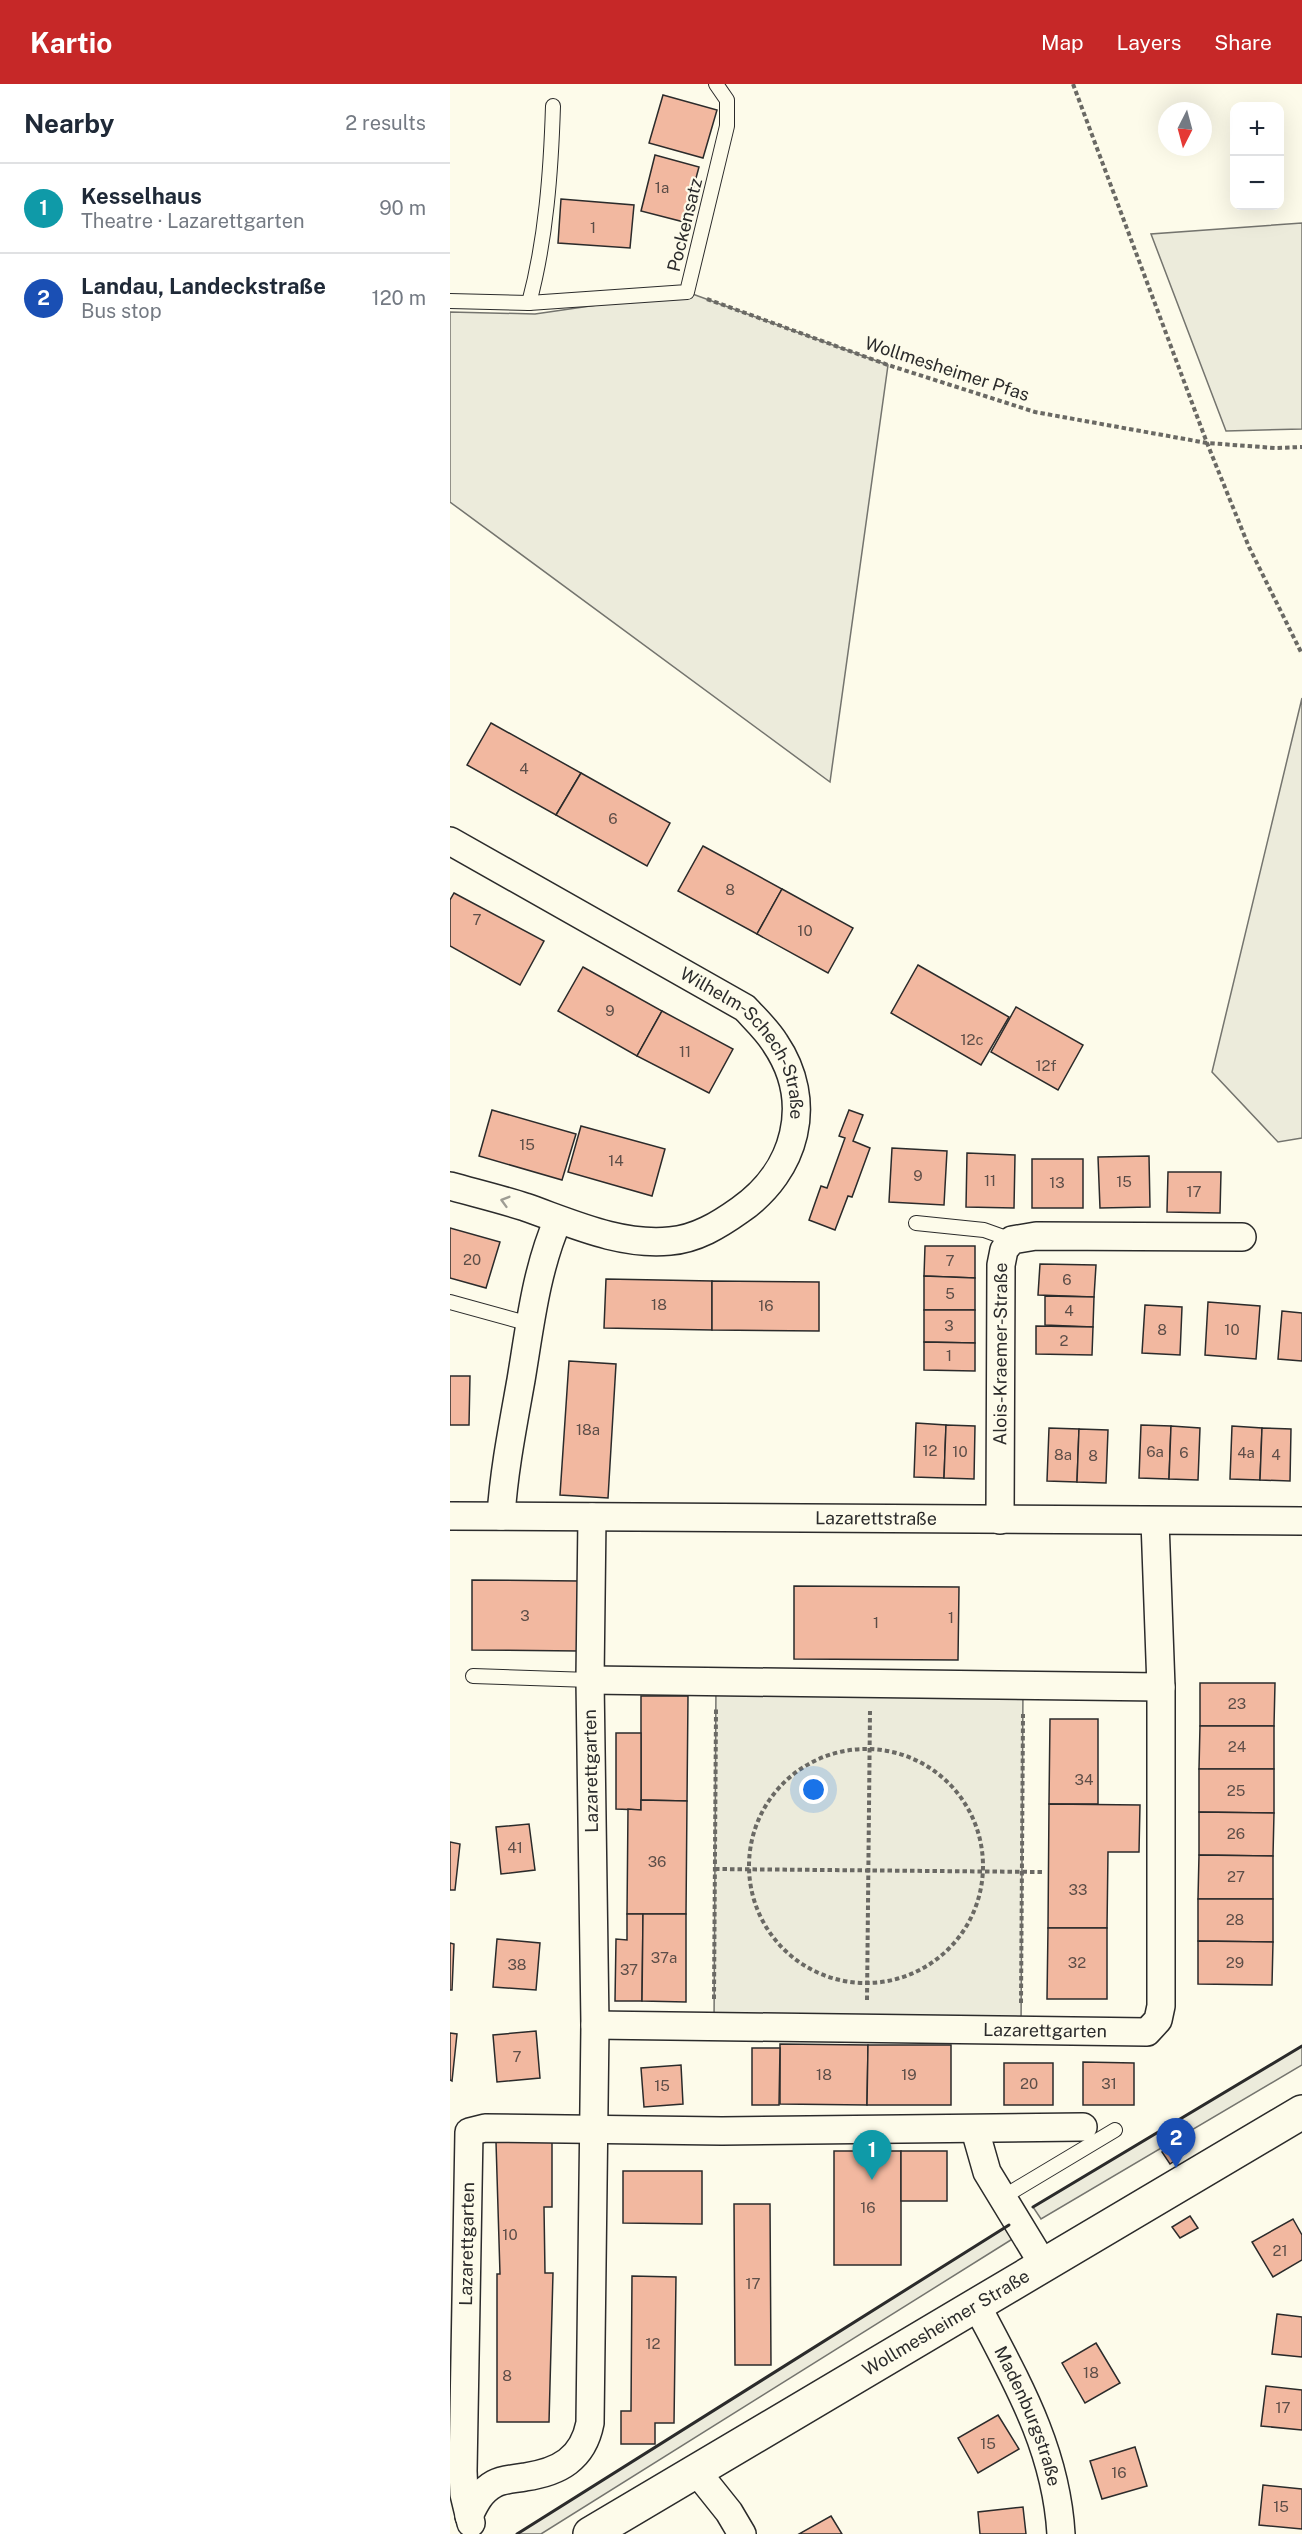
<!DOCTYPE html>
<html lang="en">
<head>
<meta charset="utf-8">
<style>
	body { margin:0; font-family:"Public Sans",sans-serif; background:#f6f6f7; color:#1f2937 }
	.controls { position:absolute; right:18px; top:18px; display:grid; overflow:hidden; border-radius:12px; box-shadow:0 6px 24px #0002 }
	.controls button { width:54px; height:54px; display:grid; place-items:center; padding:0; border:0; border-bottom:2px solid #e0e1e3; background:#fff; color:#1f2937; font:30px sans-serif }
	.compass { position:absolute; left:708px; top:18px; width:54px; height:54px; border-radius:50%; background:#fff; box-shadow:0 6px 24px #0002; rotate:186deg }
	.you { position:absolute; left:364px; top:1706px; width:21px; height:21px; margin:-15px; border:4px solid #fff; border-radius:50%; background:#1a73e8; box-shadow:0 0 0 9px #1a73e833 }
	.badge { display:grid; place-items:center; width:39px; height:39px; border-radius:50%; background:#c62828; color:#fff; font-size:20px; font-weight:700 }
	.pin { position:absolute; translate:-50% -50px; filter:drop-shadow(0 2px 3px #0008) }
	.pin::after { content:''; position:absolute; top:32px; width:21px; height:18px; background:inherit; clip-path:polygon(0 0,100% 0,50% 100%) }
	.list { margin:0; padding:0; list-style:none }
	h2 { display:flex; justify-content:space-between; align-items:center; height:78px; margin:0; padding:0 24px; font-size:26px }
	h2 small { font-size:20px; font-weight:400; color:#747a83 }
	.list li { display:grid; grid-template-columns:39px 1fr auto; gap:18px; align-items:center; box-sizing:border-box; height:90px; padding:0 24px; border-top:2px solid #e0e1e3 }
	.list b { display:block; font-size:22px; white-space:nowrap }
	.list p { margin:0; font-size:20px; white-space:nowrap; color:#747a83 }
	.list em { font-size:20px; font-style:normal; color:#747a83 }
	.map { position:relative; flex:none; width:852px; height:2450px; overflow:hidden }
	header { display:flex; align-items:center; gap:36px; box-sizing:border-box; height:84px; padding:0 30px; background:#c62828; color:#fff }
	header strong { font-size:28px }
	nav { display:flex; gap:33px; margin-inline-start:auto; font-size:21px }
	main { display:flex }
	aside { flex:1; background:#fff }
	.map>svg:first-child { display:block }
</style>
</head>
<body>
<header>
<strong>Kartio</strong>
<nav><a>Map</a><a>Layers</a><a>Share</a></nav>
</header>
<main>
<aside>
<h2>Nearby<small>2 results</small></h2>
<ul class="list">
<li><span class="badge" style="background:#0f9aa8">1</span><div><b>Kesselhaus</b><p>Theatre · Lazarettgarten</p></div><em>90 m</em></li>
<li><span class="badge" style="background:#1a4fb4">2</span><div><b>Landau, Landeckstraße</b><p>Bus stop</p></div><em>120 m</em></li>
</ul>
</aside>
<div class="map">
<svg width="852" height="2450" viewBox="0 0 852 2450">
	<rect width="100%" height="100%" fill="#fdfbea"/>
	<g fill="#ecebdb" stroke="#74746e" stroke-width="1.5">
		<path d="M852,139V345L776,347L701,150Z"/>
		<path d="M237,208L438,281L380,698L0,418V228L85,230Z"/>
		<path d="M852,614V1054L828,1058L762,988Z"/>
		<path d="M266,1597L573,1601L571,1947L264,1943Z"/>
		<path d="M852,1962V1981L591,2135L583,2123Z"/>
		<path d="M564,2138L572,2149L91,2450H67Z"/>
	</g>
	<g fill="#f2b8a0" stroke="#2b2b2b" stroke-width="1.5">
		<path d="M213,11L267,26L253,74L199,59Z"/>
		<path d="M205,71L249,83L234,138L191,127Z"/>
		<path d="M111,115L184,121L180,164L108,159Z"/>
		<path d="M41,639L131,689L106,731L17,681Z"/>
		<path d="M131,689L220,739L197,782L106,731Z"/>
		<path d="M253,762L332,805L307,850L228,807Z"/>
		<path d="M332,805L403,844L378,889L307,850Z"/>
		<path d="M4,809L94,857L70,901L0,862V816Z"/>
		<path d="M468,881L559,933L531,981L441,929Z"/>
		<path d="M133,883L212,927L187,972L108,927Z"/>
		<path d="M566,923L633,961L608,1006L541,968Z"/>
		<path d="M212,927L283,965L259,1009L187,972Z"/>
		<path d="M42,1026L126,1050L112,1096L29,1072Z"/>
		<path d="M399,1026L413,1031L403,1057L420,1064L402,1113L398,1112L385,1146L359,1136L371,1102L377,1104L395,1054L389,1052Z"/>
		<path d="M131,1042L215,1065L202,1112L118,1088Z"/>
		<path d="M442,1064L497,1067L494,1121L439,1118Z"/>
		<path d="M517,1069L565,1071L564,1124L516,1123Z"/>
		<path d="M699,1072L700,1123L650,1124L648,1073Z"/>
		<rect x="582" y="1075" width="51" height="49"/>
		<path d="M718,1088H771L770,1129L717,1128Z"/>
		<path d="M0,1144L50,1158L36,1204L0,1194Z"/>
		<path d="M475,1162H525V1194L474,1192Z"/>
		<path d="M590,1180L646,1181L644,1213L588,1211Z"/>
		<path d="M474,1192L525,1194V1226H474Z"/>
		<path d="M156,1195L262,1197V1246L154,1244Z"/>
		<path d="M262,1197L369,1198V1247L262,1246Z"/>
		<path d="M595,1212L644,1213L643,1243L595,1241Z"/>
		<path d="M758,1218L810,1222L806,1275L755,1271Z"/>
		<path d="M695,1221L732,1223L730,1271L692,1269Z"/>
		<path d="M474,1226H525V1259L474,1258Z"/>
		<path d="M832,1227L852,1229V1277L828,1275Z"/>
		<path d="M586,1242L643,1243L642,1271L586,1270Z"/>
		<path d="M474,1258L525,1259V1287L474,1286Z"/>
		<path d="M119,1277L166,1280L158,1414L110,1411Z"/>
		<path d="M0,1292H20L19,1341H0Z"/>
		<path d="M466,1339L496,1341L494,1394L464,1393Z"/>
		<path d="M496,1341L525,1342L524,1395L494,1394Z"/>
		<path d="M691,1341L721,1342L719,1395L689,1394Z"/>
		<path d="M721,1342L750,1344L748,1396L719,1395Z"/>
		<path d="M782,1342L812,1344L810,1396L780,1395Z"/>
		<path d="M599,1344L629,1345L627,1398L597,1397Z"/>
		<path d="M812,1344L841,1345L840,1397L810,1396Z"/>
		<path d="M629,1345L658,1346L656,1399L627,1398Z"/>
		<path d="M22,1496L129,1497V1567L22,1566Z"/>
		<path d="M344,1502L509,1503L508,1576L344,1575Z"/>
		<path d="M750,1599H825L824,1642H750Z"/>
		<path d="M191,1612H238L237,1717L191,1716Z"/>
		<path d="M600,1635H648V1720H599Z"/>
		<path d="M750,1642H824V1685H749Z"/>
		<path d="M166,1649H191V1726L166,1725Z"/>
		<path d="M749,1685H824V1729L749,1728Z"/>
		<path d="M191,1716L237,1717L236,1830H177L178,1725L191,1726Z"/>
		<path d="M599,1720L690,1721L689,1768H658L657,1844H598Z"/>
		<path d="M749,1728L824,1729L823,1772L749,1771Z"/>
		<path d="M79,1740L85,1786L51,1790L46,1743Z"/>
		<path d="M0,1758L10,1760L5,1806H0Z"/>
		<path d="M749,1771L823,1772V1815H748Z"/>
		<path d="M748,1815H823V1858L748,1857Z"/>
		<path d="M177,1830H193L192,1917H165L166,1855L177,1856Z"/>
		<path d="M193,1830H236V1918L192,1917Z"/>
		<path d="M598,1844H657V1915H597Z"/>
		<path d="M47,1855L90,1859L86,1906L43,1903Z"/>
		<path d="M748,1857L823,1858L822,1901L748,1900Z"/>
		<path d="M0,1859L4,1860L2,1906H0Z"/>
		<path d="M86,1947L90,1994L47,1998L43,1951Z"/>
		<path d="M0,1949L7,1950L2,1997L0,1996Z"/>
		<path d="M330,1960L418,1961L417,2021L330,2020Z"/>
		<path d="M418,1961H501V2021H417Z"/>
		<path d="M302,1964H330L329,2021H302Z"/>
		<path d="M633,1978L684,1979V2021H633Z"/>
		<rect x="554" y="1979" width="49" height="42"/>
		<path d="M231,1981L233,2020L194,2023L191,1984Z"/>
		<path d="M730,2057L737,2068L720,2080L712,2068Z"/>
		<path d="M46,2058H102V2123H94L95,2189H103L99,2338H47V2190H50Z"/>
		<rect x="384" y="2067" width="67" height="114"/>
		<rect x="451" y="2067" width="46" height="50"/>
		<path d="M173,2087H252V2140L173,2139Z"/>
		<path d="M284,2120H320L321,2281H285Z"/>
		<path d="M740,2132L748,2144L730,2154L722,2143Z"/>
		<path d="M843,2135L852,2151V2176L823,2193L802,2158Z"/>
		<path d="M182,2192L226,2193L224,2339H205V2360H171V2327H181Z"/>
		<path d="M827,2230L852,2233V2273L822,2270Z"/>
		<path d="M646,2259L670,2299L635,2319L612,2279Z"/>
		<path d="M816,2302L852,2306V2346L811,2342Z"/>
		<path d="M548,2331L569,2365L528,2389L508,2354Z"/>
		<path d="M685,2363L697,2402L652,2415L640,2377Z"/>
		<path d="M813,2401L852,2405V2445L809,2441Z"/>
		<path d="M573,2423L576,2450H530L528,2428Z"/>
		<path d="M381,2432L392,2450H349Z"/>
	</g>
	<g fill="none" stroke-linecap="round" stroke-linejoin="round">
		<g stroke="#2b2b2b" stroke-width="16">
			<g id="service">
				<path d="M0,217L79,219L237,208L277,42V16L266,0"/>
				<path d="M79,219C96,156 101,87 103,22"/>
				<path d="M466,1139L534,1146L562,1156"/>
				<path d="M0,1218L80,1240"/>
				<path d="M23,1592L140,1596"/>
				<path d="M553,2113L665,2046"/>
			</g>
		</g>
		<g stroke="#2b2b2b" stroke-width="30">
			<g id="minor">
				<path id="s1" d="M0,757L295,924C305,935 317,946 325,959C365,1018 346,1087 290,1126C269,1141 246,1155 220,1157C170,1162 121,1139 75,1123C50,1115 25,1109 0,1102"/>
				<path id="s2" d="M0,1432L852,1437"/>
				<path d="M51,1432C54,1386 63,1341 71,1296C80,1242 86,1186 108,1136"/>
				<path id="s3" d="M550,1436L551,1181L554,1166L562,1156L586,1152L792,1153"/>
				<path d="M140,1596L711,1603"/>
				<path id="s4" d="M145,1941L697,1948L708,1936L711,1922V1603L705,1437"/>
				<path d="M525,2046L537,2088L593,2180"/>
				<path id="s5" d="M526,2220C565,2295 606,2363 611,2450"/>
				<path d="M247,2388L279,2428L292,2450"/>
				<path d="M19,2432C25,2419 31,2407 44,2400C53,2395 65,2395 75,2393C109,2388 133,2375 140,2339L145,1941L140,1596L142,1433"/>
				<path id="s6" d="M21,2439L14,2410L13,2387L19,2048L35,2044L272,2047L633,2043"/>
			</g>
		</g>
		<g stroke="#2b2b2b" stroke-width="36">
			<g id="secondary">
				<path id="s7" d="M140,2450L852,2028"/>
			</g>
		</g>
		<g stroke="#6a6964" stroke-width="4" stroke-dasharray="4.5 3" stroke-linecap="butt">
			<path d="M623,0L757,359L799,463L852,570"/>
			<path d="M257,215L438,281L585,328L757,359L825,364L852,363"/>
			<circle cx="416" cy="1782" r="117"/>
			<path d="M265,1785L592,1788"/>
			<path d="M264,1915L266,1625"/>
			<path d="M417,1916L420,1627"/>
			<path d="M571,1919L573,1630"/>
		</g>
		<use href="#service" stroke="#fdfbea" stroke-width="14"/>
		<use href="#minor" stroke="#fdfbea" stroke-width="27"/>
		<use href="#secondary" stroke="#fdfbea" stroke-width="33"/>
		<g stroke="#2b2b2b" stroke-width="3">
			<path d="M583,2123L852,1962"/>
			<path d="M67,2450L559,2141"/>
		</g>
	</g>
	<defs><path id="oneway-chevron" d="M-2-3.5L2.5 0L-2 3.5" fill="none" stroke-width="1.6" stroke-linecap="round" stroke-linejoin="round" transform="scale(1.5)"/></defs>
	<use stroke="#9e9d94" href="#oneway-chevron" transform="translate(55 1117) rotate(-164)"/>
	<g text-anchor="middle" stroke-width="4.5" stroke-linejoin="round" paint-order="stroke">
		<g font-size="15" fill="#5d4e48">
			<text x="212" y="109">1a</text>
			<text x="143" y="149">1</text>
			<text x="74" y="690">4</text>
			<text x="163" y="740">6</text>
			<text x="280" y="811">8</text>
			<text x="27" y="841">7</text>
			<text x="355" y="852">10</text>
			<text x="160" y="932">9</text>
			<text x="522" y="961">12c</text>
			<text x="235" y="973">11</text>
			<text x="596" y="987">12f</text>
			<text x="77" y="1066">15</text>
			<text x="166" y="1082">14</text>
			<text x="468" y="1097">9</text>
			<text x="540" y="1102">11</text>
			<text x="674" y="1103">15</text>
			<text x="607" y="1104">13</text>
			<text x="744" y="1113">17</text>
			<text x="22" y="1181">20</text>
			<text x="500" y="1182">7</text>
			<text x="617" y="1201">6</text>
			<text x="500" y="1215">5</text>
			<text x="209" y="1226">18</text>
			<text x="316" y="1227">16</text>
			<text x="619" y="1232">4</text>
			<text x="499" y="1247">3</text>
			<text x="712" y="1251">8</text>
			<text x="782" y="1251">10</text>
			<text x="614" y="1262">2</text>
			<text x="499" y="1277">1</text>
			<text x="138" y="1351">18a</text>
			<text x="480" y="1372">12</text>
			<text x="510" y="1373">10</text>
			<text x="705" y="1373">6a</text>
			<text x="734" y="1374">6</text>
			<text x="796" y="1374">4a</text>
			<text x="613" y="1376">8a</text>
			<text x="826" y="1376">4</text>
			<text x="643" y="1377">8</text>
			<text x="75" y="1537">3</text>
			<text x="501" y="1539">1</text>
			<text x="426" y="1544">1</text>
			<text x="787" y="1625">23</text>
			<text x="787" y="1668">24</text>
			<text x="634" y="1701">34</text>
			<text x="786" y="1712">25</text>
			<text x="786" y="1755">26</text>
			<text x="65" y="1769">41</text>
			<text x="207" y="1783">36</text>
			<text x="786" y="1798">27</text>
			<text x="628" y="1811">33</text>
			<text x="785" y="1841">28</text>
			<text x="214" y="1879">37a</text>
			<text x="627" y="1884">32</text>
			<text x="785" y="1884">29</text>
			<text x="67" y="1886">38</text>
			<text x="179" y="1891">37</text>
			<text x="67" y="1978">7</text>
			<text x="374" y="1996">18</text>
			<text x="459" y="1996">19</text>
			<text x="579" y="2005">20</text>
			<text x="659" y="2005">31</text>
			<text x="212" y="2007">15</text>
			<text x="418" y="2129">16</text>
			<text x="60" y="2156">10</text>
			<text x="830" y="2172">21</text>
			<text x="303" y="2205">17</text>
			<text x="203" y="2265">12</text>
			<text x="641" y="2294">18</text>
			<text x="57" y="2297">8</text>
			<text x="833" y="2329">17</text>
			<text x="538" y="2365">15</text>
			<text x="669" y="2394">16</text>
			<text x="831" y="2428">15</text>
		</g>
		<g font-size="18" fill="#2b2b2b" stroke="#fdfbea">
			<text transform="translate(235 141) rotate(-76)" y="6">Pockensatz</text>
			<text transform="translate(497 285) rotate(18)" y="6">Wollmesheimer Pfas</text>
			<text dy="6" stroke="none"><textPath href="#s1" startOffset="366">Wilhelm-Schech-Straße</textPath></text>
			<text dy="6" stroke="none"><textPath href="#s3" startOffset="166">Alois-Kraemer-Straße</textPath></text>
			<text dy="6" stroke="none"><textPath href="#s2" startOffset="426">Lazarettstraße</textPath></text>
			<text transform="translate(141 1687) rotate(-91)" y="6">Lazarettgarten</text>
			<text dy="6" stroke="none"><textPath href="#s4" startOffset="450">Lazarettgarten</textPath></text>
			<text dy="6" stroke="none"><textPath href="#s6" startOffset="280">Lazarettgarten</textPath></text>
			<text dy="6" stroke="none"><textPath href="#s7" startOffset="414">Wollmesheimer Straße</textPath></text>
			<text dy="6" stroke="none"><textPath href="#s5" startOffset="124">Madenburgstraße</textPath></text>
		</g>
	</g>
</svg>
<div class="controls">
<button>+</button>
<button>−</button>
</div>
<svg class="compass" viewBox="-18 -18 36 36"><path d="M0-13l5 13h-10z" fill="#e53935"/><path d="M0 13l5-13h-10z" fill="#747a83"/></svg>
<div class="you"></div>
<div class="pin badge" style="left:422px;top:2096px;background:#0f9aa8">1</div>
<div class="pin badge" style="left:726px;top:2084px;background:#1a4fb4">2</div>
</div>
</main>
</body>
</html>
